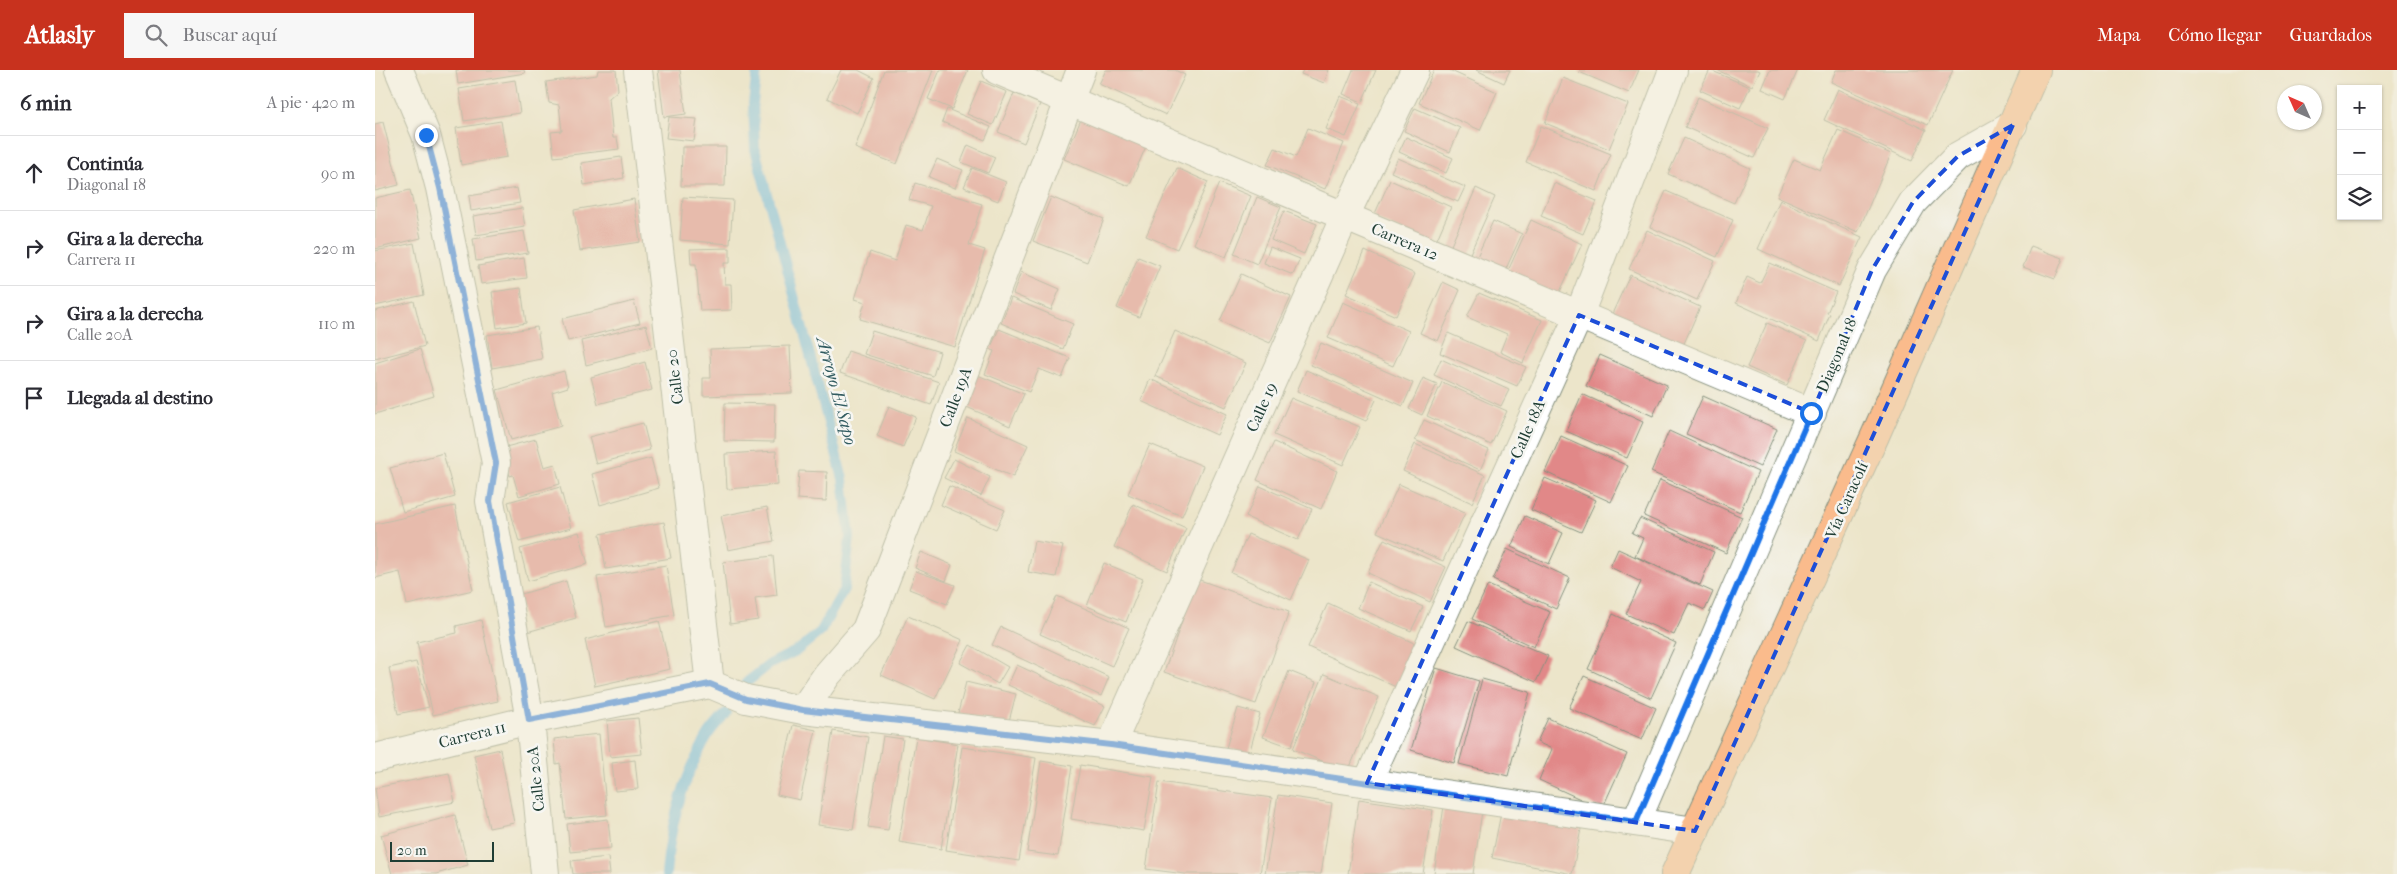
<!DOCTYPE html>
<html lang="es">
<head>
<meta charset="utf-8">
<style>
	body { margin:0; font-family:"IM FELL French Canon",serif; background:#f7f7f7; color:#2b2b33 }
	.controls { position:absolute; right:15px; top:15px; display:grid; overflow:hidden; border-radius:0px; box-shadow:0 1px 4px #0004 }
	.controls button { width:45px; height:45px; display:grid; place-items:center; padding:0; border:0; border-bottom:1px solid #e1e1e2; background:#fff; color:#2b2b33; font:25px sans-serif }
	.compass { position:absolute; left:1902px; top:15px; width:45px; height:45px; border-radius:50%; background:#fff; box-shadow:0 1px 4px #0004; rotate:315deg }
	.scale { position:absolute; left:15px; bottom:12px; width:104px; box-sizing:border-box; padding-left:5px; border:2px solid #1f3d34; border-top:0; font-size:14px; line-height:18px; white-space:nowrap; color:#1f3d34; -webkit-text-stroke:4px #f6f6f2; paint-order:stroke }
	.stop { position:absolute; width:15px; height:15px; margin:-11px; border:4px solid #1a73e8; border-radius:50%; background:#fff }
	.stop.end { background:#1a73e8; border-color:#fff; box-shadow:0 1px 5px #0008 }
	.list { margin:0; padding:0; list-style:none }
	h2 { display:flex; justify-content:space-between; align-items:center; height:65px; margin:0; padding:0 20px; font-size:21px }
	h2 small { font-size:16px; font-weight:400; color:#7c7c81 }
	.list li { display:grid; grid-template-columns:32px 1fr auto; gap:15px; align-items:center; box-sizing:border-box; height:75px; padding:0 20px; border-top:1px solid #e1e1e2 }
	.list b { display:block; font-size:19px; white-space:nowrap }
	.list p { margin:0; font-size:16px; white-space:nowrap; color:#7c7c81 }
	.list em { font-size:16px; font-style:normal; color:#7c7c81 }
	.icon { flex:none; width:28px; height:28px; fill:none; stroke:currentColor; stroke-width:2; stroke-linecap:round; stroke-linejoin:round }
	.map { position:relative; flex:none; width:2022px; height:804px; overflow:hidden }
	header { display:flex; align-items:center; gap:30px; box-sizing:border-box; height:70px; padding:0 25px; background:#c8321e; color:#fff }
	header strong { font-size:24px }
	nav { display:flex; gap:28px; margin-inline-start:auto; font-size:18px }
	.search { width:350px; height:45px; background:#f7f7f7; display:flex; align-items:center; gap:12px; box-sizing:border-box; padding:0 18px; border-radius:0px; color:#7c7c81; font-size:19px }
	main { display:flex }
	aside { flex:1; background:#fff }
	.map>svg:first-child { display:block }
</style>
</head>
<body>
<header>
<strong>Atlasly</strong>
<div class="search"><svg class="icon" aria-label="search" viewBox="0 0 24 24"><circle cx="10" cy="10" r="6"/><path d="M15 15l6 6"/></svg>Buscar aquí</div>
<nav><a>Mapa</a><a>Cómo llegar</a><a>Guardados</a></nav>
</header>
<main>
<aside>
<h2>6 min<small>A pie · 420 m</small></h2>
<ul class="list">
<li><svg class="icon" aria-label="ahead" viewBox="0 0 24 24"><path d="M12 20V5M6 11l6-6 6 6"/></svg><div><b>Continúa</b><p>Diagonal 18</p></div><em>90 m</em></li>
<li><svg class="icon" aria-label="right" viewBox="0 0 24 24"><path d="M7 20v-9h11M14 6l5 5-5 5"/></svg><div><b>Gira a la derecha</b><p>Carrera 11</p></div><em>220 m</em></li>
<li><svg class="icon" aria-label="right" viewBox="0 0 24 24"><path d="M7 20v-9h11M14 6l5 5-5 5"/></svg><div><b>Gira a la derecha</b><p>Calle 20A</p></div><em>110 m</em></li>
<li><svg class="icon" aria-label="arrive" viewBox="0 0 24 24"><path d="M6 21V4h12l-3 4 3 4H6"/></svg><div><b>Llegada al destino</b></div></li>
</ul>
</aside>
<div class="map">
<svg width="2022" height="804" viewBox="0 0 2022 804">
	<rect width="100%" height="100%" fill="#f6f6f2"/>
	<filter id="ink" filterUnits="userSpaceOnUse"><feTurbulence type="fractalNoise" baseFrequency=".02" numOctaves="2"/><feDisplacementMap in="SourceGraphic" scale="10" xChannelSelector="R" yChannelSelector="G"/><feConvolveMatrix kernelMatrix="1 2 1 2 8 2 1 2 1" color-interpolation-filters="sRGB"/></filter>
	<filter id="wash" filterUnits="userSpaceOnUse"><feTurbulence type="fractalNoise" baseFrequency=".0096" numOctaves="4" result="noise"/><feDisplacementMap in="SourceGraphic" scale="20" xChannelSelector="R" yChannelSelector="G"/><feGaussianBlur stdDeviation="1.12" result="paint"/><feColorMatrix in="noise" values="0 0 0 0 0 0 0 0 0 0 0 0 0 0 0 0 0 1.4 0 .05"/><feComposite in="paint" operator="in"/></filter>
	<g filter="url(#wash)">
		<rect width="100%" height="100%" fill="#ece5ca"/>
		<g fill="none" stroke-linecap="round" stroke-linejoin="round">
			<g stroke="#6cbbe7" stroke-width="10">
				<path d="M372,612L395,594L423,580L446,561L469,519L475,467L468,409L380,79L378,33L382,0"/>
				<path d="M291,804C295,757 308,708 332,667C337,658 345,651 351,643"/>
			</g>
		</g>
		<g id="blocks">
			<g fill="#e18888">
				<path d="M81,0H149L150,3L83,14Z"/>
				<path d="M223,0H241L243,20L234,28L238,68H242L244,79L179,87L176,62L187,61L184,35L174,33L171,12L222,5Z"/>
				<path d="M283,0H305L311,44L289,47Z"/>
				<path d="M466,0H483L499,8L482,43L452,28Z"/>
				<path d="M509,0H558L522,94L480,78Z"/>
				<path d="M565,0H593L577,39L553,29Z"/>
				<path d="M731,0H800L810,5L791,45L724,14Z"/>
				<path d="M928,0H954L949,13L926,4Z"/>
				<path d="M978,0H1001L987,32L968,24Z"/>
				<path d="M1059,0H1074L1122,22L1105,60L1044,33Z"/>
				<path d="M1101,0H1135L1129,13Z"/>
				<path d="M1205,0H1264L1254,23L1204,2Z"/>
				<path d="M1335,0L1375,17L1365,38L1325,20Z"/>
				<path d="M1342,0H1383L1385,1L1377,16Z"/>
				<path d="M1395,0H1423L1410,29L1387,19Z"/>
				<path d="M1461,0H1578L1553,55L1456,12Z"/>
				<path d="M1188,8L1253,34L1234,79L1170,53Z"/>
				<path d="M140,10L145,43L89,51L84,19Z"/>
				<path d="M606,11L632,22L618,55L592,44Z"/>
				<path d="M1463,19L1551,60L1537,91L1449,50Z"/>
				<path d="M639,23L665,34L649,73L623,62Z"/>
				<path d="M965,26L985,34L971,67L951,59Z"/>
				<path d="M1323,27L1393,58L1379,88L1310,57Z"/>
				<path d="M1040,38L1085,58L1075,82L1029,61Z"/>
				<path d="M572,39L616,57L610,70L567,52Z"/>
				<path d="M294,47L322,49L319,71L291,68Z"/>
				<path d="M707,47L772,74L754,116L689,89Z"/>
				<path d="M126,51L132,87L86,95L81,58Z"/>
				<path d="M8,52L24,115L0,121V54Z"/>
				<path d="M1166,56L1236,84L1221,121L1151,92Z"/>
				<path d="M933,58L969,73L950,119L892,95L900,78L921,87Z"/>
				<path d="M1463,60L1516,84L1483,162L1402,126L1419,89L1445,100Z"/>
				<path d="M1031,67L1078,88L1071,103L1024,82Z"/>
				<path d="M1309,68L1375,98L1359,133L1293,104Z"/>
				<path d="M593,75L620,87L613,103L586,92Z"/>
				<path d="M307,77H351L350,116H306Z"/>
				<path d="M246,87L249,108L209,115L206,93Z"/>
				<path d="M1023,88L1090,117L1083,132L1016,102Z"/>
				<path d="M562,89L588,100L580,118L554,107Z"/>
				<path d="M597,98L631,112L623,131L589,117Z"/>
				<path d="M802,98L833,112L802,179L771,166Z"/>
				<path d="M1015,110L1076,137L1059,176L998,148Z"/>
				<path d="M540,113L607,134L594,175L610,180L580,277L485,249L490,232L480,229L495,182L520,191L531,155L548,160L556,136L534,130Z"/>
				<path d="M844,113L876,126L851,187L819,174Z"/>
				<path d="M1179,113L1222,131L1208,164L1166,146Z"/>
				<path d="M142,118L145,133L96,141L94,126Z"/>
				<path d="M1101,118L1120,127L1093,188L1074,180Z"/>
				<path d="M35,120L46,168L0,179V128Z"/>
				<path d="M1291,121L1358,150L1342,187L1275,157Z"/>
				<path d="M308,127L358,130L355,174L305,170Z"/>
				<path d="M676,127L729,149L712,192L658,171Z"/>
				<path d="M882,127L906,137L882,194L859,184Z"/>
				<path d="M259,129L265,172L205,181L199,140Z"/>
				<path d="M1405,130L1487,167L1464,216L1383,179Z"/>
				<path d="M147,138L150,157L101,165L98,146Z"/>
				<path d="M909,141L942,154L929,184L896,170Z"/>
				<path d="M1156,150L1207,174L1183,226L1132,203Z"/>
				<path d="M1118,151L1147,164L1129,203L1100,191Z"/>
				<path d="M1272,160L1340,191L1322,230L1254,199Z"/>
				<path d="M149,161L153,183L101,191L98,169Z"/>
				<path d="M39,173L49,225L0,236V181Z"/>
				<path d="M1656,176L1688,188L1680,209L1648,197Z"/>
				<path d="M895,177L925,189L918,205L889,193Z"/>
				<path d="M355,178V193H349L350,214H356L357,240L325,241L321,194H316L315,179Z"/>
				<path d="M990,181L1040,204L1021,246L971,224Z"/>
				<path d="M763,187L785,196L764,247L742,238Z"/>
				<path d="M149,188L152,208L106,214L103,196Z"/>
				<path d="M1395,193L1461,222L1452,243L1455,244L1444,271L1361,233L1372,207L1385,213Z"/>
				<path d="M646,202L685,219L676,240L638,224Z"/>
				<path d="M866,204L916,227L895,273L845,251Z"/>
				<path d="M1255,205L1325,237L1307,278L1236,246Z"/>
				<path d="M1068,212L1085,220L1063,271L1045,263Z"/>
				<path d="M146,218L151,253L122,258L117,222Z"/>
				<path d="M1104,223L1167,250L1148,293L1125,282L1132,264L1092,247Z"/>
				<path d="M636,228L698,254L688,279L626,253Z"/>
				<path d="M39,231L50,276L0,289V241Z"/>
				<path d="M259,231L265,253L193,271L187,249Z"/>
				<path d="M968,232L1034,261L1018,296L953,268Z"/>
				<path d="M1392,253L1432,271L1412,315L1372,297Z"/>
				<path d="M271,255L277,278L211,295L206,271Z"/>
				<path d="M162,257L167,289L117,298L112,265Z"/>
				<path d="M624,259L695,288L687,308L664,299L654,322L610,304L619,281L615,279Z"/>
				<path d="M497,261L565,282L558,306L489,284Z"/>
				<path d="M800,261L871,293L851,337L780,306Z"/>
				<path d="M1073,263L1151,297L1142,316L1065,283Z"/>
				<path d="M946,273L1038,313L1028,336L936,295Z"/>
				<path d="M415,276L417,323L328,326V308H336L335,279Z"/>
				<path d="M45,279L59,326L0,344V293Z"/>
				<path d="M473,281L564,312L556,335L465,303Z"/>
				<path d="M1225,285L1292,315L1278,346L1211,316Z"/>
				<path d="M1066,289L1134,320L1126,336L1059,305Z"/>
				<path d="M270,292L277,320L223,334L216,307Z"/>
				<path d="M931,300L1001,330L991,351L922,321Z"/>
				<path d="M189,301L193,317L177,322L186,356L136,370L122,320Z"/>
				<path d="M600,304L649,324L635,356L587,335Z"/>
				<path d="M1048,308L1062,314L1047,345L1034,339Z"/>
				<path d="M775,309L852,344L842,365L766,331Z"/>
				<path d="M1067,312L1132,341L1116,375L1052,346Z"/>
				<path d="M1207,324L1268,352L1252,388L1191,361Z"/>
				<path d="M1328,326L1402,359L1385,397L1311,364Z"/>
				<path d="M916,328L985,357L968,395L899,365Z"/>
				<path d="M350,333L400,334L399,372L349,371Z"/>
				<path d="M514,336L541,347L528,377L502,366Z"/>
				<path d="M593,348L653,375L638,407L579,381Z"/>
				<path d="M1049,350L1114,380L1105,400L1040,370Z"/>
				<path d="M268,353L275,380L221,394L214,367Z"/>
				<path d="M1294,361L1383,402L1365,442L1276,402Z"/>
				<path d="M1186,366L1253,396L1236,432L1170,402Z"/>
				<path d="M161,369L169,397L180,394L185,414L144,426L138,405L135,406L127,378Z"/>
				<path d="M899,372L962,401L946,439L882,410Z"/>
				<path d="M775,374L828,396L807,446L753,424Z"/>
				<path d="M1040,374L1110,405L1097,433L1028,401Z"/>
				<path d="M401,381L403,415L352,419L350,384Z"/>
				<path d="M68,383L80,427L28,442L15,398Z"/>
				<path d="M276,388L284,418L225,435L217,404Z"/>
				<path d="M579,389L615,407L606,426L569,408Z"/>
				<path d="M424,401L452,402L451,431L422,429Z"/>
				<path d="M1170,408L1221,430L1206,462L1156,440Z"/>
				<path d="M1285,410L1367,447L1351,483L1269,446Z"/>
				<path d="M1024,414L1090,443L1068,491L1002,462Z"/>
				<path d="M574,416L630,440L621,459L566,435Z"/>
				<path d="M885,416L937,439L923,470L871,447Z"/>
				<path d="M185,417L196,458L144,472L133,432Z"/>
				<path d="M758,434L811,458L792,501L739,477Z"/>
				<path d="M80,436L98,520L32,535L25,502L0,508V454Z"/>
				<path d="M392,437L399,471L353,480L346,446Z"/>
				<path d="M1150,446L1188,463L1174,494L1136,477Z"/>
				<path d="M1265,448L1339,482L1325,515L1260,486L1268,468L1257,463Z"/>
				<path d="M289,452L296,488L231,499L225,464Z"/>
				<path d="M204,462L213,494L153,511L145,479Z"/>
				<path d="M873,464L934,490L916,530L856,503Z"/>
				<path d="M1009,469L1071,497L1055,532L993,503Z"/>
				<path d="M659,471L688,476L681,507L653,502Z"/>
				<path d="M1132,479L1195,508L1181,539L1118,510Z"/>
				<path d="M1243,479L1338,522L1330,540L1314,533L1299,565L1251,544L1266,512L1235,497Z"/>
				<path d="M546,482L577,495L571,511L540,498Z"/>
				<path d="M398,486L402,525L380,528L383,550L355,554L348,492Z"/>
				<path d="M729,493L768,509L751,552L712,536Z"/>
				<path d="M291,495L299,545L231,557L222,507Z"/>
				<path d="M541,501L580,515L572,534L534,519Z"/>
				<path d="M822,509L914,542L881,634L789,602Z"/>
				<path d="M191,511L201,548L152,562L143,525Z"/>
				<path d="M994,512L1048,537L1036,561L983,538Z"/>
				<path d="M1113,515L1175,542L1159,577L1097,549Z"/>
				<path d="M682,526L754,558L737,596L665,564Z"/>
				<path d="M953,533L1041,574L1021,617L933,577Z"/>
				<path d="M1238,544L1301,573L1276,628L1213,599Z"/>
				<path d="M533,546L588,570L560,629L506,605Z"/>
				<path d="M106,550L123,631L58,645L42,572L82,563L81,556Z"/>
				<path d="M284,551L295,599L220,616L210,570Z"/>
				<path d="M1093,551L1173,586L1161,612L1081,576Z"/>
				<path d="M626,557L734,607L726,626L617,575Z"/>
				<path d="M595,575L633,597L623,614L585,593Z"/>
				<path d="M41,592L54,637L23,644L14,598Z"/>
				<path d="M642,595L730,636L720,656L633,615Z"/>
				<path d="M1061,598L1104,611L1079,693L1036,680Z"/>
				<path d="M914,601L941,612L916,677L888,667Z"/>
				<path d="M949,604L1004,627L973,702L918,679Z"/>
				<path d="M1209,606L1281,638L1267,670L1194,638Z"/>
				<path d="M1107,609L1155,622L1133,706L1084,694Z"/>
				<path d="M591,612L641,624L633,655L583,643Z"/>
				<path d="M863,638L885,644L874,684L851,678Z"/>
				<path d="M263,648L267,684L235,687L232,651Z"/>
				<path d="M1173,648L1252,684L1227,739L1164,710L1177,679L1162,672Z"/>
				<path d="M418,655L441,660L425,730L402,725Z"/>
				<path d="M458,661L493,667L478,760L443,755Z"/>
				<path d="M224,664L232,745L191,749L185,693L181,694L179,669Z"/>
				<path d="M508,666L528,669L513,760L493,757Z"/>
				<path d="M541,667L583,674L566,779L524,772Z"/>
				<path d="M587,677L661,688L644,791L571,780Z"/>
				<path d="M125,679L139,753L114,758L99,685Z"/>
				<path d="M260,690L263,719L240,721L237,693Z"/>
				<path d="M666,691L697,696L683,786L652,782Z"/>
				<path d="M705,695L778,707L769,761L696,749Z"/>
				<path d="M74,703L80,732L4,747L0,718Z"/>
				<path d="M784,712L897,728L885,804H810L771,799Z"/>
				<path d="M903,725L957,733L946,804H890Z"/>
				<path d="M984,729L1058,740L1048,804H973Z"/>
				<path d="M1069,736L1107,741L1098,804H1059Z"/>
				<path d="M1126,743L1206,759L1197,804L1117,788Z"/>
				<path d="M80,745L93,795L61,804H17L6,765Z"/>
				<path d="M233,749L236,778L195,782L192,754Z"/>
				<path d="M233,787L235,804H198L196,791Z"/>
			</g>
		</g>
	</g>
	<g filter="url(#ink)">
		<use href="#blocks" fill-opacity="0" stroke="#86917f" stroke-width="1"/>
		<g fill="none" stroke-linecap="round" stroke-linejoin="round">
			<g stroke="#86917f" stroke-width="30">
				<g id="street">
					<path d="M24,0L51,65L65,118L121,393L115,431L155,650L170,804"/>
					<path d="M263,0L335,614"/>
					<path d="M622,0L1437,343"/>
					<path d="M428,640L452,605L491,560L706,0"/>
					<path d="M736,675L970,146L1040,0"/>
					<path d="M0,688L155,650L335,614L371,629L428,640L736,675L1320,761"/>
					<path d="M992,713L1204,245L1298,0"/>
					<path d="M1261,752L1497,200L1538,132L1583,86L1638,55"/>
				</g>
			</g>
			<g stroke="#86917f" stroke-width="30">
				<path id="primary" d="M1300,804L1499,368L1661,0"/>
			</g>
			<use href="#street" stroke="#fff" stroke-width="28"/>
			<use href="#primary" stroke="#fabb8c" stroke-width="28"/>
		</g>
	</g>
	<g fill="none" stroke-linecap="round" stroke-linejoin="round" filter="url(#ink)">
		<path stroke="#1a73e8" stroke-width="6" d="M51,65L65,118L121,393L115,431L154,650L335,614L371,629L428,640L736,675L1261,752L1436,343"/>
	</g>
	<path d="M0 0H2022V804H0ZM1638,55L1320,761L992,713L1204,245L1437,343L1497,200L1538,132L1583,86Z" fill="#ece5ca" fill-opacity=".55" fill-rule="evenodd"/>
	<path fill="none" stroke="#1d4ed8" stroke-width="4" stroke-dasharray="10 6" stroke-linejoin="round" d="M1638,55L1320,761L992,713L1204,245L1437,343L1497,200L1538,132L1583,86Z"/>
	<g text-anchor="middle" stroke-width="5" stroke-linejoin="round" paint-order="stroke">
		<g font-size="16" fill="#1f3d34" stroke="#f6f6f2">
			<text transform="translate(1030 171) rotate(23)" y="6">Carrera 12</text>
			<text transform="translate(1461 285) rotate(-67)" y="6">Diagonal 18</text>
			<text transform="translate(299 307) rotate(-97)" y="6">Calle 20</text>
			<text transform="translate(580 327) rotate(-69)" y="6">Calle 19A</text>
			<text transform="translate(886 337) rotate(-66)" y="6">Calle 19</text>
			<text transform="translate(1152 359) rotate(-66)" y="6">Calle 18A</text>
			<text transform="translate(1471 430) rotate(-66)" y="6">Vía Caracolí</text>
			<text transform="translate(97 664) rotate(-14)" y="6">Carrera 11</text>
			<text transform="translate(160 709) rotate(-96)" y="6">Calle 20A</text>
		</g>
		<g font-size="18" font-style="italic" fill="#325c61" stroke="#f6f6f2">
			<text transform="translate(462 321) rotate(75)" y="6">Arroyo El Sapo</text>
		</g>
	</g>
</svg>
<div class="controls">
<button>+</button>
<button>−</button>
<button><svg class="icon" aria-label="layers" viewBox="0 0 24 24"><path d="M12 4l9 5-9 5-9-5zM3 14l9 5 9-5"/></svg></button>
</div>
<svg class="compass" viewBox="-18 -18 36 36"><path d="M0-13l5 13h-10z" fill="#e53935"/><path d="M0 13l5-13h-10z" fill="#7c7c81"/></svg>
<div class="scale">20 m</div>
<div class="stop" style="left:1436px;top:343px"></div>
<div class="stop end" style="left:51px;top:65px"></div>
</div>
</main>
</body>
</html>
